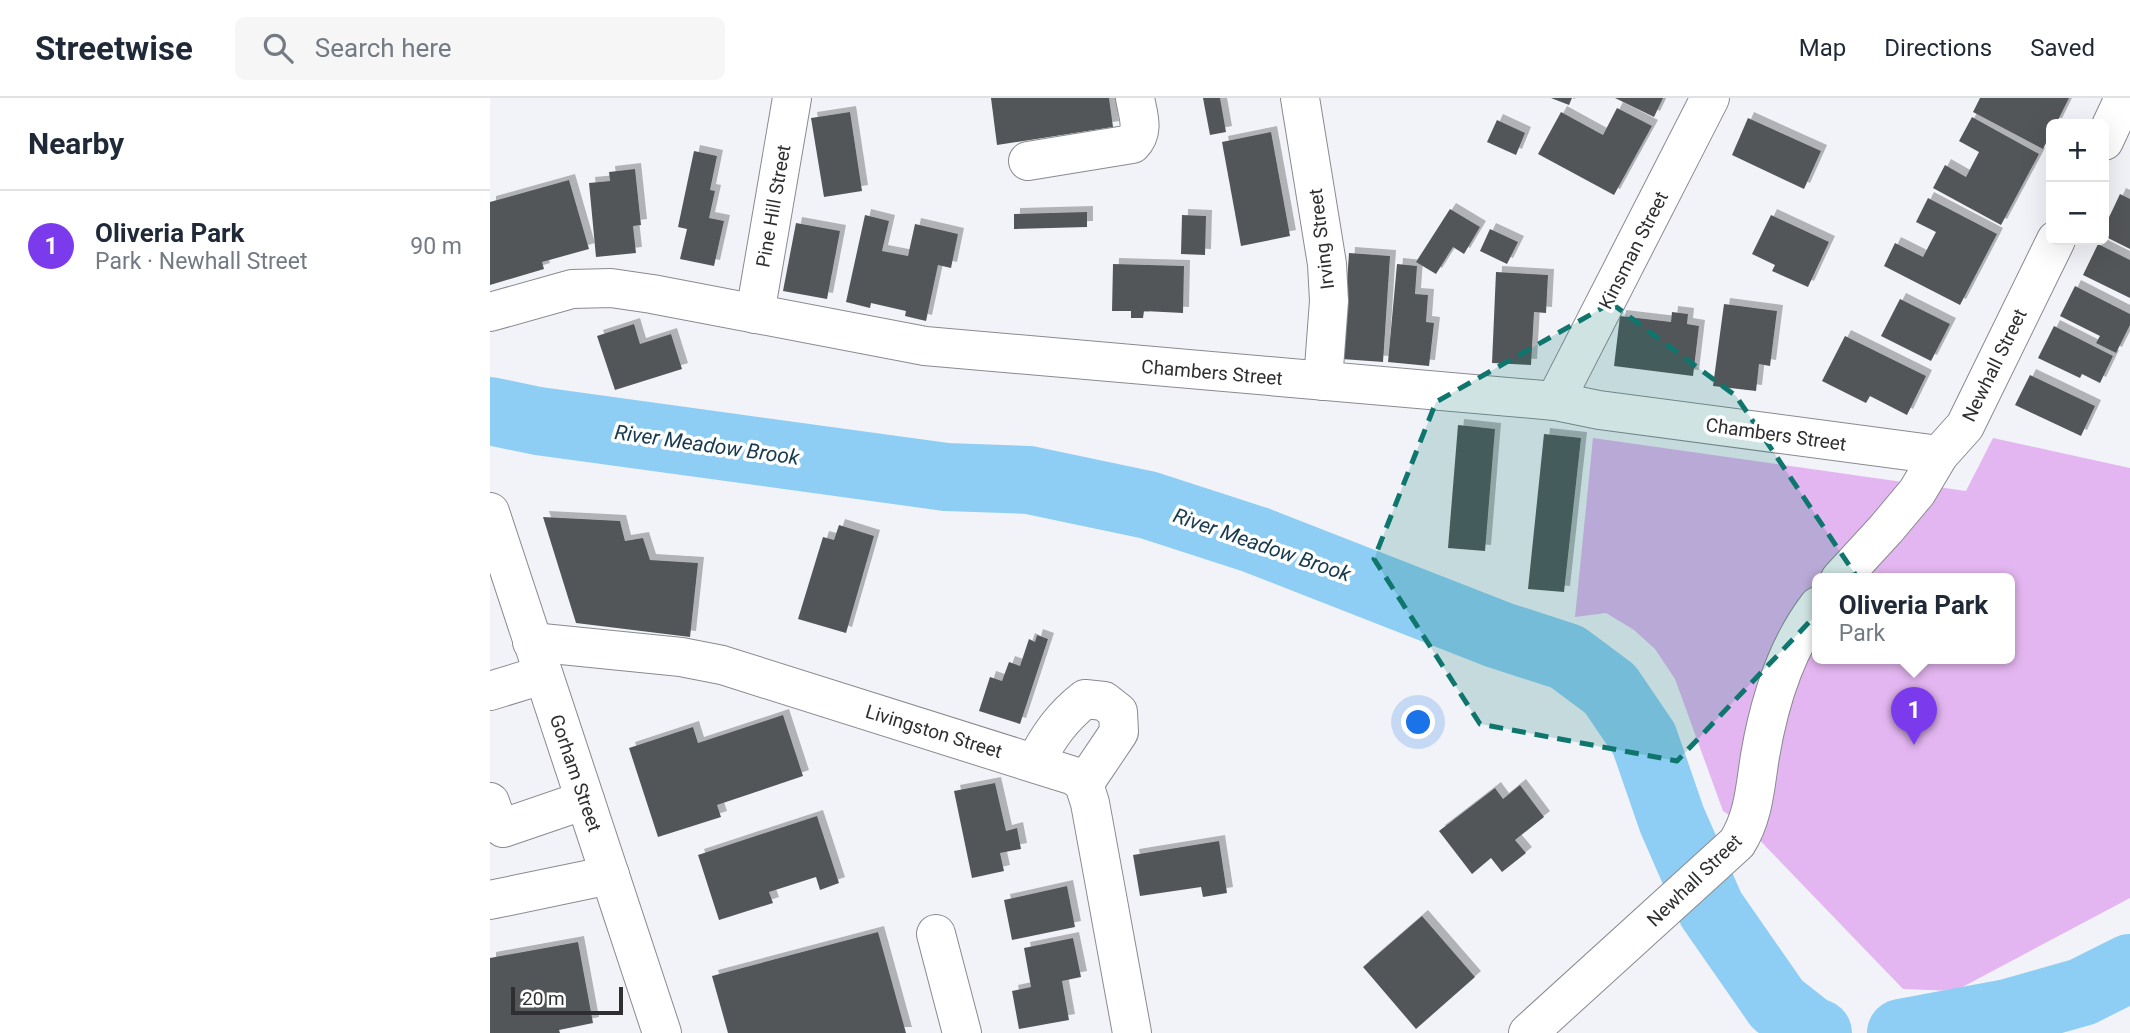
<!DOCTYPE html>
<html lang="en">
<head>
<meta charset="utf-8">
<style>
	body { margin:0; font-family:Roboto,sans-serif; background:#f6f6f7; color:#1f2937 }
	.controls { position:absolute; right:21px; top:21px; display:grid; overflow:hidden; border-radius:10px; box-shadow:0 7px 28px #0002 }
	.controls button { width:63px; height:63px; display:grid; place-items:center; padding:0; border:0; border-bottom:2px solid #e0e1e3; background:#fff; color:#1f2937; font:35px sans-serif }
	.scale { position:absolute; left:21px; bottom:18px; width:112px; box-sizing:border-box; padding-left:7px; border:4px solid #2f2f31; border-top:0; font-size:19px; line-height:24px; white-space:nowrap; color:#2f2f31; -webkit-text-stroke:5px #fff; paint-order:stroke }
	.you { position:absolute; left:929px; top:625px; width:24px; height:24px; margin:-18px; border:5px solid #fff; border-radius:50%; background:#1a73e8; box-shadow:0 0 0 10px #1a73e833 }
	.badge { display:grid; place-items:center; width:46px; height:46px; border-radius:50%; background:#7c3aed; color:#fff; font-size:23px; font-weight:700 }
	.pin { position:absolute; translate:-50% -58px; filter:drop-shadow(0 2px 4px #0008) }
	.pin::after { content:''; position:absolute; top:37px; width:24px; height:21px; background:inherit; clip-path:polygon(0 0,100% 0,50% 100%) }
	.popup { position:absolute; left:1322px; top:475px; width:203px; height:91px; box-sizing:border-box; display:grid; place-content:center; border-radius:10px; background:#fff; filter:drop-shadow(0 2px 5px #0005); font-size:23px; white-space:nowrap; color:#747a83 }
	.popup b { font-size:26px; color:#1f2937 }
	.popup::after { content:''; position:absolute; left:50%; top:100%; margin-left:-14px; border:14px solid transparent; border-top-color:#fff }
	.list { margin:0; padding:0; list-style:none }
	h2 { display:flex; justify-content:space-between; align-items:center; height:91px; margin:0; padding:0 28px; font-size:30px }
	h2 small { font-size:23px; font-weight:400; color:#747a83 }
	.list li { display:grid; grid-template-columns:46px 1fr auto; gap:21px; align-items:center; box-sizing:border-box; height:112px; padding:0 28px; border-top:2px solid #e0e1e3 }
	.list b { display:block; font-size:26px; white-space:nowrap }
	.list p { margin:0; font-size:23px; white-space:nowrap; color:#747a83 }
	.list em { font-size:23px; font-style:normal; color:#747a83 }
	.icon { flex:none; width:38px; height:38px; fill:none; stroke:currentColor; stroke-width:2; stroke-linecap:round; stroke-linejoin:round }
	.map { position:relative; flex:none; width:1640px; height:935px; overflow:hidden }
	header { display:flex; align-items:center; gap:42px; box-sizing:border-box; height:98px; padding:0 35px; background:#fff; border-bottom:2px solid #e0e1e3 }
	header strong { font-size:33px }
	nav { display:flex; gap:38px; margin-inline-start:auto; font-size:24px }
	.search { width:490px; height:63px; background:#f6f6f7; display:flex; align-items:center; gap:18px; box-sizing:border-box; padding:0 24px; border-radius:10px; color:#747a83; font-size:26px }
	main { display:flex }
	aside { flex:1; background:#fff }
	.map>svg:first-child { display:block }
</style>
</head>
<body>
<header>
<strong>Streetwise</strong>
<div class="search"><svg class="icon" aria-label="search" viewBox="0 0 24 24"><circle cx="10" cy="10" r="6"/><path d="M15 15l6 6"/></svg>Search here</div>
<nav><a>Map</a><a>Directions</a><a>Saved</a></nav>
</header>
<main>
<aside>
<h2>Nearby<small></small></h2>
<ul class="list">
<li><span class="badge">1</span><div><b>Oliveria Park</b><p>Park · Newhall Street</p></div><em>90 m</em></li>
</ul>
</aside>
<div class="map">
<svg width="1640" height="935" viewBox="0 0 1640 935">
	<defs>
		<filter id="shadow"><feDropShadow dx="6" dy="-6" stdDeviation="0" flood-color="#0004"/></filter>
	</defs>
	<rect width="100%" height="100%" fill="#f2f3f8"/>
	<path fill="#e4b6f1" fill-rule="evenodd" d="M1103,340L1476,393L1503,340L1640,370V800L1465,893L1413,891L1257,729L1233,713L1185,581L1165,551L1144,532L1116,515L1085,519ZM1328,481H1520V561H1328Z"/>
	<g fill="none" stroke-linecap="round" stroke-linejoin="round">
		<g stroke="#8fcef4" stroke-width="68">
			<path d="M0,313L48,323L456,379L539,382L658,407L766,442L1009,537L1077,559L1120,591L1154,641L1182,722L1221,811L1287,906L1320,932L1328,935"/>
			<path d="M1411,935L1518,915L1592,894L1640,870"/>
		</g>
	</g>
	<g fill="#535659" filter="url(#shadow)">
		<path d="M501,0H619L623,29L507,47Z"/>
		<path d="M713,0H730L736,34L720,37Z"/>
		<path d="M1061,0H1082L1079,7Z"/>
		<path d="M1125,0H1173L1164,19Z"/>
		<path d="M1490,0H1579L1566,26H1561V35L1553,51L1483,14Z"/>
		<path d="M1127,10L1162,28L1124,97L1048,56L1071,14L1113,37Z"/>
		<path d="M360,14L372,93L334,99L321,20Z"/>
		<path d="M1482,19L1549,56L1511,127L1443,90L1455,67L1476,79L1489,54L1469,43Z"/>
		<path d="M1258,20L1331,53L1314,91L1242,57Z"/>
		<path d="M1007,22L1035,35L1026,57L997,44Z"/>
		<path d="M781,34L800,138L751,148L732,44Z"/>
		<path d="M204,53L227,58L220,92L225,93L219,120L234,123L224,168L190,161L197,131L188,129Z"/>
		<path d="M145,71L151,127L143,128L146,155L106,159L99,85L120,83L119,74Z"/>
		<path d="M79,82L99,151L52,164L54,171L0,187V104Z"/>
		<path d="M1630,96L1640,101V151L1614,138V130Z"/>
		<path d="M1438,100L1507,136L1470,207L1394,168L1405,145L1433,159L1446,134L1426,124Z"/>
		<path d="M960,111L990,129L974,156L963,149L946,176L926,164Z"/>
		<path d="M597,114V129L524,131V116Z"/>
		<path d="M375,117L399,123L392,153L418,158L425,126L468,136L461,170L448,167L436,223L415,218L416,213L381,205L380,210L356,204Z"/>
		<path d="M692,117L716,118L715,157L691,156Z"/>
		<path d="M1281,117L1339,144L1318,189L1282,173L1285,167L1262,156Z"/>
		<path d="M306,125L350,133L337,201L293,193Z"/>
		<path d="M1000,131L1028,144L1017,166L990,153Z"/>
		<path d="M1608,146L1640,162V200L1593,177Z"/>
		<path d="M859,155L900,158L893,264L852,261Z"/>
		<path d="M623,166L694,168L693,215L654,213L653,220H641V213H622Z"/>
		<path d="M907,166L927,168L925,196L938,197L936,224L944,225L939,268L898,264Z"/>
		<path d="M1006,174L1058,177L1056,215L1044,214L1041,267L1002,265Z"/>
		<path d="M1585,188L1640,216V227L1626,255L1606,245L1610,238L1570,218Z"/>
		<path d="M1410,201L1460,226L1441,263L1391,238Z"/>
		<path d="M1234,206L1287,213L1280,268L1269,266L1266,293L1223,288Z"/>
		<path d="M1182,214L1198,216L1197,226L1209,228L1203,278L1124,268L1130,218L1181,224Z"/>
		<path d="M144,226L150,246L181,236L192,271L125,292L107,238Z"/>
		<path d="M1564,228L1623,258L1610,285L1592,276L1590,280L1548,260Z"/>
		<path d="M1355,238L1436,278L1417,317L1380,298L1376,305L1332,283Z"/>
		<path d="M1540,277L1605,308L1591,338L1525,307Z"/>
		<path d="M968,327L1005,331L995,453L958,450Z"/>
		<path d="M1054,336L1091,340L1074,494L1038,491Z"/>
		<path d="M53,419L130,423L135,443L153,440L160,462L208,465L200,539L86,525Z"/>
		<path d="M349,427L384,438L356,535L308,521L333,439L344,442Z"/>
		<path d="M547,537L558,541L530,626L489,613L500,579L512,583L519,564L530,568L539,541L545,544Z"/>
		<path d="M293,617L313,678L227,707L231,719L168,739L139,650L203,629L208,645Z"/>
		<path d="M505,685L516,733L527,730L531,751L510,755L514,773L482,780L464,693Z"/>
		<path d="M1030,687L1054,719L1025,742L1036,755L1012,774L1001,760L982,776L949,733L1005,690L1013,701Z"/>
		<path d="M327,718L349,785L330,792L326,779L279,794L283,805L229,822L208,757Z"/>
		<path d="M729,743L737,795L713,799L711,789L650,798L643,757Z"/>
		<path d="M577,788L585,829L522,842L514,802Z"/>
		<path d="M932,818L985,879L926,931L873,869Z"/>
		<path d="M388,834L416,935H238L222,878Z"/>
		<path d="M583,840L591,879L572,883L579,922L529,931L522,893L541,889L534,850Z"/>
		<path d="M88,844L103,925L69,932L70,935H0V860Z"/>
	</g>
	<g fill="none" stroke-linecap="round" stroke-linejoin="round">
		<g stroke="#898a8f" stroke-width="40">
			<g id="minor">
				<path d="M810,0L837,166L839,203L833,283"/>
				<path d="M1614,43L1634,0"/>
				<path d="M538,63L642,46C655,33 648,17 645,0"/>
				<path d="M0,214L82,191L121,190L162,196L435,248L1065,303L1109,312L1449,357"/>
				<path d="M265,216L302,0"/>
				<path d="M1065,303L1220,0"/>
				<path d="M1350,481L1396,431L1427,394L1449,357L1475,328L1566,142"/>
				<path d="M42,544L191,559L232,567L584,678L594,686L600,705L642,935"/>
				<path d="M0,593L52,577"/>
				<path d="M545,665C558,639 572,619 595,601L614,603L628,614L629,634L594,686"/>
				<path d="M0,704L7,724L13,730L95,702"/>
				<path d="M0,802L120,777"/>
				<path d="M446,836L472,935"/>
				<path d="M1038,935L1247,745C1264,718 1265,689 1270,658C1279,605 1295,551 1328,508"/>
			</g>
		</g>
		<g stroke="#898a8f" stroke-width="40">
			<path id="major" d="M0,414L172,935"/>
		</g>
		<use href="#minor" stroke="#fff" stroke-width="38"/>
		<use href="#major" stroke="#fff" stroke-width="38"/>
	</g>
	<path fill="#0f766e" fill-opacity="0.2" stroke="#0f766e" stroke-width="5" stroke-dasharray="14 9" stroke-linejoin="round" d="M1121,205L1246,298L1365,476L1187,663L990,626L884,461L946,304Z"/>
	<g text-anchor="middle" stroke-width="7" stroke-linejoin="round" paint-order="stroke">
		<g font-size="19" fill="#2f2f31" stroke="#fff">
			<text transform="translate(283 108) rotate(-80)" y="7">Pine Hill Street</text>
			<text transform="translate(831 141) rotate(-97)" y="7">Irving Street</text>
			<text transform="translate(1143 152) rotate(-63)" y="7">Kinsman Street</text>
			<text transform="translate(1504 267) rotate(-64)" y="7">Newhall Street</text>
			<text transform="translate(722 274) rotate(5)" y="7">Chambers Street</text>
			<text transform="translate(1286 336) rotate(8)" y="7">Chambers Street</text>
			<text transform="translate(444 633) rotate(17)" y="7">Livingston Street</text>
			<text transform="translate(86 675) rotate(71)" y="7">Gorham Street</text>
			<text transform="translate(1204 782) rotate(-44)" y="7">Newhall Street</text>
		</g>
		<g font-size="21" font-style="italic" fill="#173a4e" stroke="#fff">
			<text transform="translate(217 347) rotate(8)" y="7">River Meadow Brook</text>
			<text transform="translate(772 447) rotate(19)" y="7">River Meadow Brook</text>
		</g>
	</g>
</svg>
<div class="controls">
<button>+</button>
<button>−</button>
</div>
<div class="scale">20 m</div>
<div class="you"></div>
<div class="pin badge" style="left:1424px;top:647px">1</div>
<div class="popup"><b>Oliveria Park</b>Park</div>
</div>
</main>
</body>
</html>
